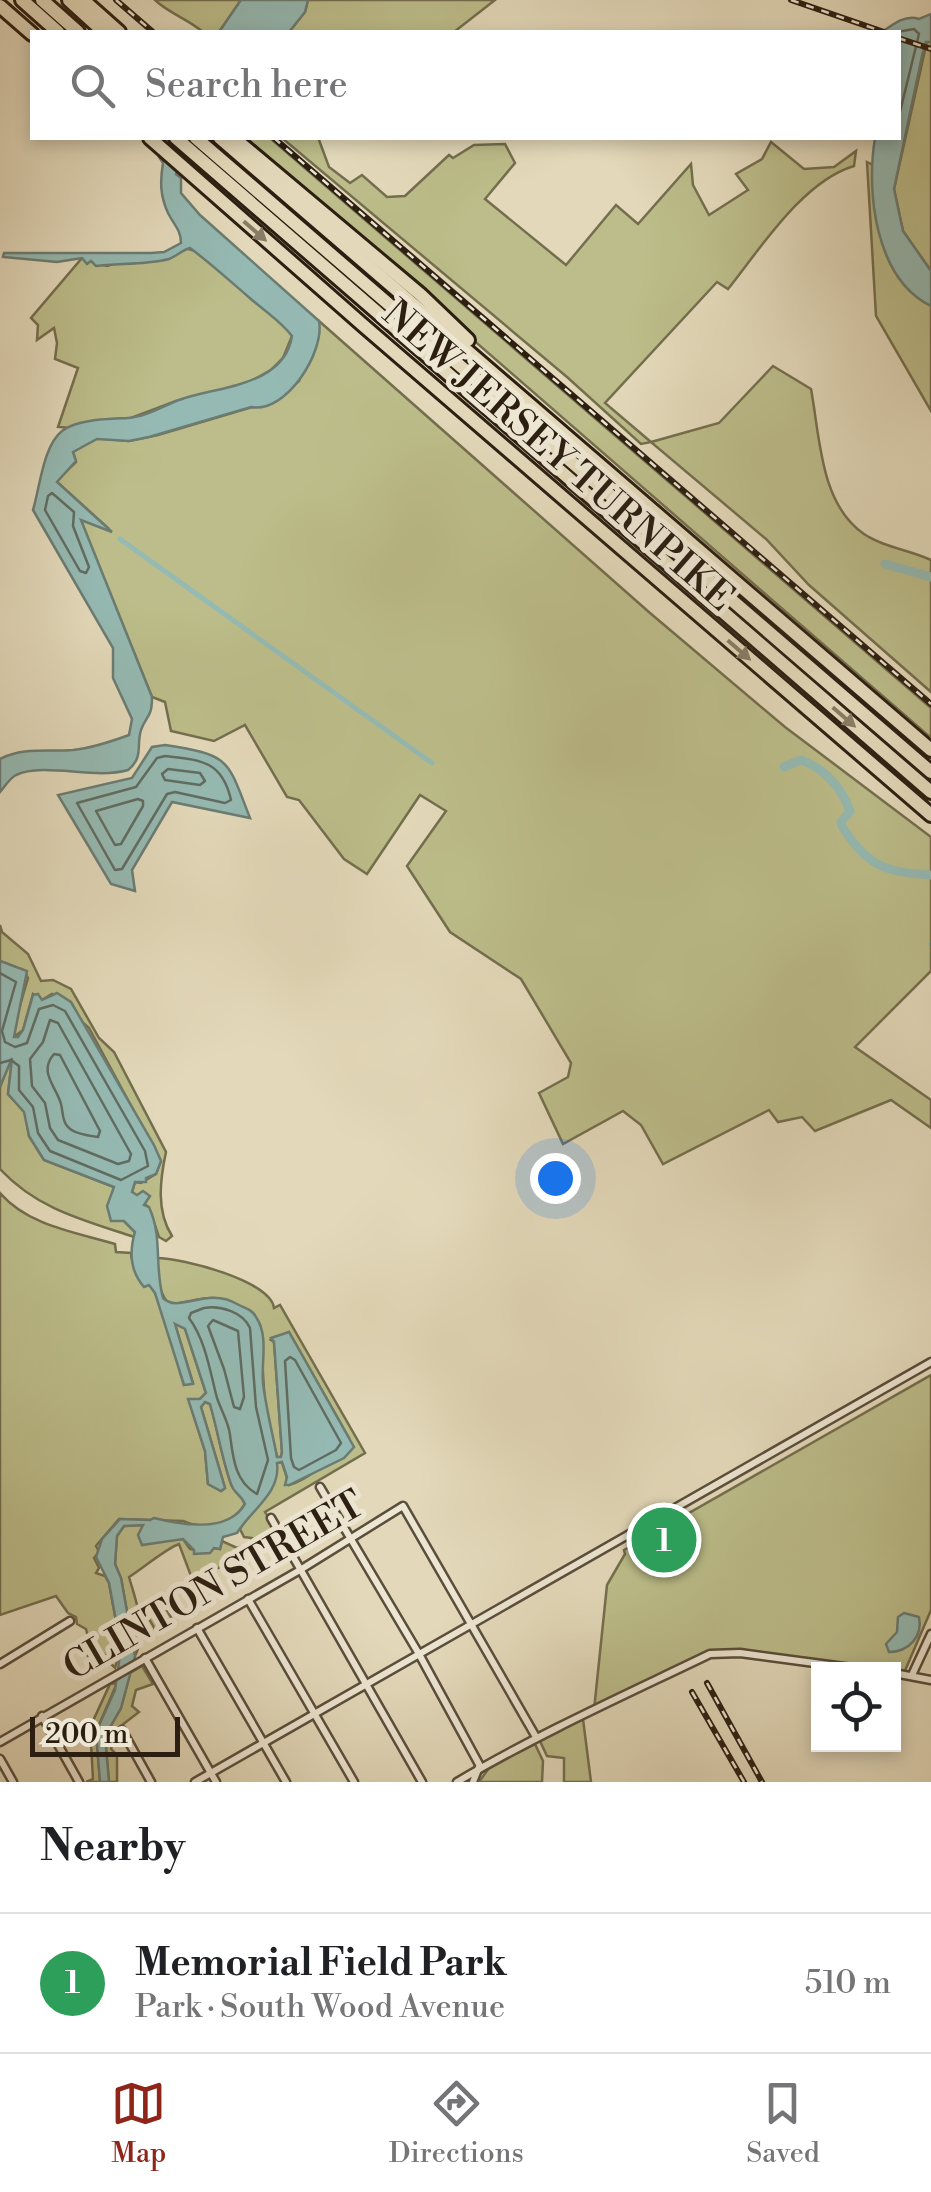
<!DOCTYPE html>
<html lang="en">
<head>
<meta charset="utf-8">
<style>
	body { margin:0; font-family:"Libre Bodoni",serif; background:#f6f6f6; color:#202124 }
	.controls { position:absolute; right:30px; bottom:30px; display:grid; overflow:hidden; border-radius:0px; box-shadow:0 5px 15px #0003 }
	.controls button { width:90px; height:90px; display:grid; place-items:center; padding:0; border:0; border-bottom:2px solid #e0e0e0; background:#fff; color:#202124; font:50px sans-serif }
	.scale { position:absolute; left:30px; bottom:25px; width:150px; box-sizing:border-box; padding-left:10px; border:5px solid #2c1f12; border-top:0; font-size:28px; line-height:35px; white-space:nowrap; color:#2c1f12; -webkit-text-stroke:8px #ede6d2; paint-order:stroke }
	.you { position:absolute; left:555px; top:1178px; width:35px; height:35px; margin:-25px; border:8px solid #fff; border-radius:50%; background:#1a73e8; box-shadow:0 0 0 15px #1a73e833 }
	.badge { display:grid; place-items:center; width:65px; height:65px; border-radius:50%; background:#8f2418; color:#fff; font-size:32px; font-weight:700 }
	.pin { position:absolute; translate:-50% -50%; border:5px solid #fff; box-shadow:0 2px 10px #0006 }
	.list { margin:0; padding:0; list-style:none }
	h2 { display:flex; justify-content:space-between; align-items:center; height:130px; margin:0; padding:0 40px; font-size:42px }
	h2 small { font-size:32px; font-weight:400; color:#757577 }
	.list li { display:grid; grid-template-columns:65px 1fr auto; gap:30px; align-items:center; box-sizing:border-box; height:140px; padding:0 40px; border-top:2px solid #e0e0e0 }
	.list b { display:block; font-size:38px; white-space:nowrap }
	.list p { margin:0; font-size:32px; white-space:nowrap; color:#757577 }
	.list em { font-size:32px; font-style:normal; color:#757577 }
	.icon { flex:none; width:55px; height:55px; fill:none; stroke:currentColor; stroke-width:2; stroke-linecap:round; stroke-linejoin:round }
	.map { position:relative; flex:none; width:931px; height:1782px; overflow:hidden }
	.search { position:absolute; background:#fff; box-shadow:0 5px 15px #0003; left:30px; right:30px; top:30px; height:110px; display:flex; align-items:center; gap:25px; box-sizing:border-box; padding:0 35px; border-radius:0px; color:#757577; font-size:38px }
	.sheet { height:270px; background:#fff }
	nav { display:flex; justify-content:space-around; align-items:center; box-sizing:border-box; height:140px; border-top:2px solid #e0e0e0; background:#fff; font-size:28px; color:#757577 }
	nav a { display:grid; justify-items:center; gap:5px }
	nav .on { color:#8f2418 }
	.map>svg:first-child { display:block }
</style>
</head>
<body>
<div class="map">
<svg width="931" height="1782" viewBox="0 0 931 1782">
	<rect width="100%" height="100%" fill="#e3d9ba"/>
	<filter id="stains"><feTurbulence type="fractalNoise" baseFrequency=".002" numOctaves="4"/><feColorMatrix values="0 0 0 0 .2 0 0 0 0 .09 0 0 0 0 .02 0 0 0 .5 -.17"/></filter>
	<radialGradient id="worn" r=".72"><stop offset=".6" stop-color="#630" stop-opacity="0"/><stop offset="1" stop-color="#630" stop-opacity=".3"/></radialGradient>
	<g fill="#bcbd8a" stroke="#746e4e" stroke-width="2.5">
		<path d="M155,0H241L219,32H203C188,19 170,14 155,0Z"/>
		<path d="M308,0H495L454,32H289L305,12Z"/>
		<path d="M927,41L931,42V271L903,231L894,189Z"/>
		<path d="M241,138H270L931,708V738Z"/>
		<path d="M282,138H321L319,140L329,167L350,183L362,175L387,197L405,196L449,155L453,158L474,145L505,144L515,163L485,199L566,265L616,205L638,224L691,164L693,185L709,215L748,190L736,174L762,159L771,142L804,169L834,167L856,151L854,166C803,181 760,249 728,289L717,282L605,403L651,442L719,423L773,366L811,389C820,437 820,504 864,534C883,547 910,550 931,560V692L809,585L766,539L651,442L641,444L567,377Z"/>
		<path d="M867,162L875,166C873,217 880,280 931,306V411L876,316Z"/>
		<path d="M185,248L202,253L252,300L282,322L292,336L283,358L271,370L242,386L176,401L131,418L100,420L71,428L58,427L78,368L55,359L57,343L54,328L37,340L38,325L31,318L82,258L107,266C132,255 162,266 185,248Z"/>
		<path d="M319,321L650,613L785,727L931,837V971L855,1047L931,1100V1128L891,1100L815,1131L802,1117L778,1122L769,1110L663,1164L641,1125L623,1111L563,1144L539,1093L568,1077L571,1063L521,979L450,932L407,866L446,811L420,795L367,874L344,859L299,800L287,797L245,725L214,741L171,731L165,702L152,697L80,519L109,529L56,481L76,462L73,452L96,438L129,441L158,435L276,400L299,381Z"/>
		<path d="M0,925L2,932L28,954L41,981L53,980L71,989L99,1038L114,1052L166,1152C160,1180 156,1211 172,1236L166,1241L159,1237L149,1208L132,1192L135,1182L141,1183L156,1174L161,1161L89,1028C71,1015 79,1004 52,994L42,1000L33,994L23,1030L14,1037V1026L28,978L23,970L0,961Z"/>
		<path d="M13,1052L8,1094L25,1112L29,1136L44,1160L114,1187L124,1221L135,1232L134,1237C83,1220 37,1209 0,1169V1087Z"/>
		<path d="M0,1193C29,1226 75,1232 115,1244L116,1252L131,1253C132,1273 147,1278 155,1293C168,1317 175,1357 184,1385L193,1383L175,1324L179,1323L185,1328L206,1393L200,1399L189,1400L205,1451L208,1484L221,1491L225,1488L201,1407L205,1402L210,1404C218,1431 222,1458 231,1484C235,1494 241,1494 245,1504C233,1524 205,1531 183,1521L119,1519L96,1546L99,1552L94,1558L99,1568L96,1573L105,1576L109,1583L121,1648L115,1668L111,1664L110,1654L91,1661L84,1650L90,1645L86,1629L77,1624L76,1617L68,1613L56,1596L0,1615Z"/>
		<path d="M156,1258C183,1258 271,1281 274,1308L280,1305L365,1453L265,1512L280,1537L235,1563L191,1576L179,1544C167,1548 143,1568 129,1577C136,1602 148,1630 135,1656L121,1578L115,1564L117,1536L124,1526L144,1525L152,1542L183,1539L190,1549L205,1553L214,1548L220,1549L222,1541L237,1548L250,1544L252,1538L244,1537L240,1529C257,1498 272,1505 277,1463L282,1462L289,1485C314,1478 331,1456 349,1438L289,1332L271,1340L274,1342L282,1452L281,1457H277L265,1406L260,1325C220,1290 216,1296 170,1305C156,1291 160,1275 156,1258Z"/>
		<path d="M931,1375V1610L904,1673L722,1652L594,1710L607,1585L625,1554L624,1550Z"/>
		<path d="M162,1601L173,1621L156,1631L144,1610Z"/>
		<path d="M142,1666L153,1684L136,1690L132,1706L139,1712L117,1729L111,1749L117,1755V1782H109L105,1736L121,1708L130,1673Z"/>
		<path d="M117,1683L96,1732L100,1782H86L93,1779L91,1743L85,1730L92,1723L110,1684Z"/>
		<path d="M583,1719L591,1782H564V1758L547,1756L540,1741Z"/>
		<path d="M535,1744L543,1761L542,1782H479L491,1765Z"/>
	</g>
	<g fill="#95bab3" stroke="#6b7c73" stroke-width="2.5">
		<path d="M241,0H308L305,12L289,32H219Z"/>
		<path d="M931,14V42H926L922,56L894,189L903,231L931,271V306C875,278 866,192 875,138H898V32H882C893,24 906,14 919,19Z"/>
		<path d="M168,138H191L176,174L181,178V193L200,215L319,321C325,352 286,414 251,407L149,437L129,441L97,439L73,452L76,461L57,482L112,532L81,520L152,697C152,718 147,714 141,730C136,746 144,757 128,770C94,780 45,762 16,775C10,778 5,786 0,792V759C23,747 48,752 73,750C92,748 110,742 129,735L132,719L113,678V648L33,510C40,487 43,446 62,431C77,419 109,419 128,418C146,417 163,406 179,400C217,386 284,387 292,336C282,323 270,315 257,304C234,285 213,265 190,248C182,250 177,256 169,259C146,265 117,263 96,266L91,261L87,264L82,258L57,262L3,257L4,253H151L164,252L181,243C181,230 174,225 168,213C160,196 160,181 163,163L159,157Z"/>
		<path d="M165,745C231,755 227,759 250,818L172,802L132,870L135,891L111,884L58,795L132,778L152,747Z"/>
		<path d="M0,961L27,971L14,1037H18L23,1030L33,995L38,994L42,1000L57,993L71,1002L154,1145L161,1161L156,1174L146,1178V1182H135L132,1192L137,1195L143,1191L150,1196L144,1205L149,1207C163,1238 154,1265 163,1298C179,1314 207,1286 237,1304C244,1308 252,1309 256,1317C269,1336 261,1362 263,1383C266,1408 272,1431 277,1457H281L282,1452L274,1342L271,1338L289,1332L354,1447L344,1458L289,1485H285L287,1477L282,1462L277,1463C281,1493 251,1510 237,1533L223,1537L220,1549L214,1548L210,1553L194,1554V1550L183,1539L142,1545L138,1535L143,1525L124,1526L117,1536L115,1564L121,1578L135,1656L121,1708L105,1736L109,1782H100L96,1732L115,1690L121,1648L109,1583L96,1557L102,1539L120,1519L150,1520L154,1518C182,1525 229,1533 245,1504C241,1494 234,1494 231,1484C222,1459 218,1432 210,1404L205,1402L201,1407L225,1488L221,1491L208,1484L205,1451L188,1399H200L206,1393L185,1329L175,1324L193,1384L184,1385L155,1293L149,1285L144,1287C130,1271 129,1252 135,1232L124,1221H111L107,1206L114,1187L44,1160L29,1136L24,1112L8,1094L12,1058L0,1087Z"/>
		<path d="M904,1613L919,1617C923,1636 909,1652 889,1652L886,1644L897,1632L898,1617Z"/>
	</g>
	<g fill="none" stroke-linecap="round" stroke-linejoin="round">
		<g stroke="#606c62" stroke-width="2.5">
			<path d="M897,32L914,29L919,34L898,120"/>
			<path d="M52,493L74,512L73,526L89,567L86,573L80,571L45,510L48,496Z"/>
			<path d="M165,756C200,760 222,760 231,800L225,803L175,792L167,794L122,869L115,870L77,803L136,787L157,758Z"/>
			<path d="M168,769L200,773L205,781L200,785L165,780L162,774Z"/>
			<path d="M138,799L143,801V806L121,844L115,845L96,811Z"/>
			<path d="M0,973L16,982L2,1031L5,1042L15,1047L27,1043L39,1009L53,1005L65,1011L145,1151L148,1166L121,1180L50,1151L38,1133L33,1107L19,1090V1066L11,1060L0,1063"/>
			<path d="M50,1020L58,1023L131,1154L129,1161L118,1164L58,1140L50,1128L45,1103L32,1086L30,1059L43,1042Z"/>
			<path d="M54,1054L60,1055L100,1131L98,1137C90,1136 73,1133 68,1127C62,1122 63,1111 61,1104C56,1086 38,1072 54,1054Z"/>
			<path d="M204,1308C220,1305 243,1312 250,1328L256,1407L268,1460L257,1494C235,1482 233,1458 230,1435C229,1423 221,1410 217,1398C210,1372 206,1341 189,1318L191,1313Z"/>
			<path d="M213,1320L238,1331L244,1397L240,1409L234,1407L224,1369L208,1326Z"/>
			<path d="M290,1357L295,1360L341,1443L336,1450L299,1470L294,1467L291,1458L285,1361Z"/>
		</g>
		<path stroke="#6b7c73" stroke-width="2.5" d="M931,942V947"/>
		<path stroke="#95bab3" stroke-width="5" d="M120,539L432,763"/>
		<g stroke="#95bab3" stroke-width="9">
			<path d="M885,564L931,577"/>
			<path d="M784,767L801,760C824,768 842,788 850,811L841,822L842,826C867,867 886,872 931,875"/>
		</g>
		<g stroke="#5a4e3c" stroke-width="11">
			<g id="street">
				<path d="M320,1487L419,1654L480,1766"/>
				<path d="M271,1518L422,1782"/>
				<path d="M248,1599L354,1782"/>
				<path d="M197,1628L286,1782"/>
				<path d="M145,1658L216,1782"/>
				<path d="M0,1664L70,1621"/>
				<path d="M894,1673L931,1680"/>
				<path d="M912,1675L931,1634"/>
				<path d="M42,1716L79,1782"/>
				<path d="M122,1730L151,1782"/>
				<path d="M0,1742L300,1570L403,1506L536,1737"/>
				<path d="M0,1759L13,1782"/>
				<path d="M195,1782L931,1362"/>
				<path d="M457,1782C538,1734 625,1695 710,1654L740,1653L867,1670"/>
				<path d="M473,1782L479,1767"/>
			</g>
		</g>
		<g stroke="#2c1f12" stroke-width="18">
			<g id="highway">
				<path d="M22,0L58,32"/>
				<path d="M42,0L78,32"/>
				<path d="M69,0L104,32"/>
				<path d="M83,0L119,32"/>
				<path d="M0,6L32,34"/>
				<path d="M150,138L364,326L931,815"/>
				<path d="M176,138L931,792"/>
				<path d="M196,138L931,772"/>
				<path d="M220,138L931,750"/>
				<path d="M234,138L421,295L468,340"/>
			</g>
		</g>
		<use href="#street" stroke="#ede6d2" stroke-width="6"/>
		<use href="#highway" stroke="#e3d9ba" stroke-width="12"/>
		<g stroke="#2c1f12" stroke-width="6">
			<g id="rail">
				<path d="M116,0L153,32"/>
				<path d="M791,0L884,32"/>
				<path d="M898,38L931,49"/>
				<path d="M274,138L931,704"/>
				<path d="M707,1683L762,1782"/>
				<path d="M692,1692L744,1782"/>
			</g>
		</g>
		<use href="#rail" stroke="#ede6d2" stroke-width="2.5" stroke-dasharray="8" stroke-linecap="butt"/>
	</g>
	<defs><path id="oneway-solid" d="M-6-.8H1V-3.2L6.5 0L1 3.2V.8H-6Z" transform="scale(2.5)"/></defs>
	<g fill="#887c66">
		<use href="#oneway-solid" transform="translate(255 231) rotate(41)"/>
		<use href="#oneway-solid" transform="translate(739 650) rotate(41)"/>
		<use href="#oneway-solid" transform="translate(844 717) rotate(41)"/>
	</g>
	<g text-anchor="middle" stroke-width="10" stroke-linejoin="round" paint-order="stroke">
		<g font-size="38" fill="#2c1f12" stroke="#ede6d2">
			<text transform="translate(559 455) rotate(41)" y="13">NEW JERSEY TURNPIKE</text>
			<text transform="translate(213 1585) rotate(-30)" y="13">CLINTON STREET</text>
		</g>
	</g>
	<rect width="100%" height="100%" filter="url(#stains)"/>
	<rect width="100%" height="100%" fill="url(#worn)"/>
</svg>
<div class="controls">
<button><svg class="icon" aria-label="locate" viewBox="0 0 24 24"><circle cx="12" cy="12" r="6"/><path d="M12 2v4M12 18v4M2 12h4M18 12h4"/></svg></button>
</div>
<div class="scale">200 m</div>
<div class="you"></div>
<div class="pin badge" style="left:664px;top:1540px;background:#2e9e5b">1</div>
<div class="search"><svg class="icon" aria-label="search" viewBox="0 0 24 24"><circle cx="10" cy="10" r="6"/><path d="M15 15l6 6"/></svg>Search here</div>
</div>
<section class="sheet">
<h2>Nearby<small></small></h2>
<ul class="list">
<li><span class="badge" style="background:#2e9e5b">1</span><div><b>Memorial Field Park</b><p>Park · South Wood Avenue</p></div><em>510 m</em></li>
</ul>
</section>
<nav>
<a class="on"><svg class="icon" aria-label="map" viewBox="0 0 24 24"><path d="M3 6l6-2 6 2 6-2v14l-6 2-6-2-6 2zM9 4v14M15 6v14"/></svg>Map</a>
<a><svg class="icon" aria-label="directions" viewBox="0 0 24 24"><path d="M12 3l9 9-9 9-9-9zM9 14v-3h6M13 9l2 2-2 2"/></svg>Directions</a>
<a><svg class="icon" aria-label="saved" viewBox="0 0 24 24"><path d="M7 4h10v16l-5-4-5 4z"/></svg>Saved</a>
</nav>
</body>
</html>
